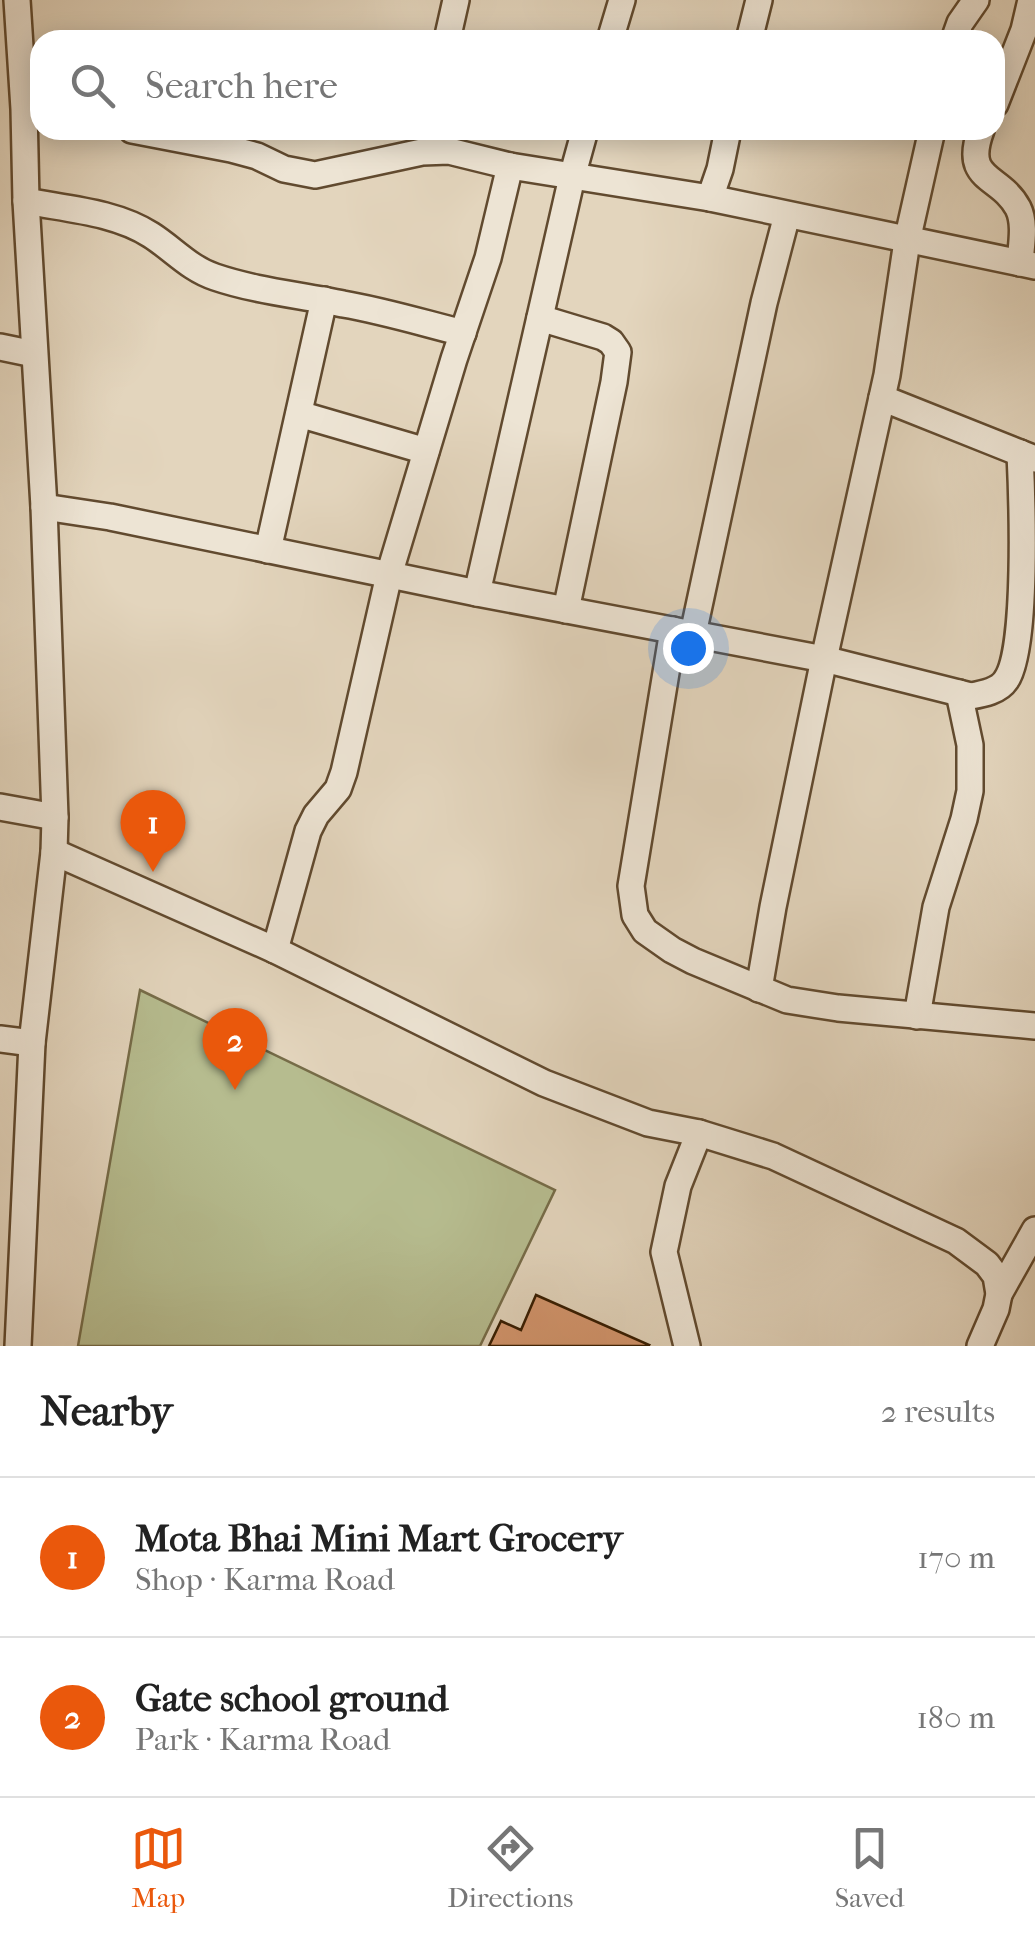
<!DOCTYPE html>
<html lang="en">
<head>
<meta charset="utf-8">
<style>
	body { margin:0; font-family:"IM FELL French Canon",serif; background:#f2f2f2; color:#222 }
	.you { position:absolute; left:688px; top:648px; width:35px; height:35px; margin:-25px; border:8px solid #fff; border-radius:50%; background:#1a73e8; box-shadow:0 0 0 15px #1a73e833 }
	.badge { display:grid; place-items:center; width:65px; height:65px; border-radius:50%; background:#ea580c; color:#fff; font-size:32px; font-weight:700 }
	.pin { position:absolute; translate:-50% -82px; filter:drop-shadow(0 2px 5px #0008) }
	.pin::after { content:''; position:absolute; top:52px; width:35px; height:30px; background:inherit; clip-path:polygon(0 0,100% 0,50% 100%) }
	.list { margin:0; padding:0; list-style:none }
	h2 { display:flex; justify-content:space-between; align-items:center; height:130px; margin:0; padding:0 40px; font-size:42px }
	h2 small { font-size:32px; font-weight:400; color:#767676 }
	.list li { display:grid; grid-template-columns:65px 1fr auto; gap:30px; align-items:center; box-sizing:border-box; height:160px; padding:0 40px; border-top:2px solid #e0e0e0 }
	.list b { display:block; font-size:38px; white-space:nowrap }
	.list p { margin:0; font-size:32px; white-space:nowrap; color:#767676 }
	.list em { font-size:32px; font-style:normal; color:#767676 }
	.icon { flex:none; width:55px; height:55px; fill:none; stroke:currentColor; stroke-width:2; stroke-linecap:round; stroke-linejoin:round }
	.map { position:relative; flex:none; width:1035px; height:1346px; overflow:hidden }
	.search { position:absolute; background:#fff; box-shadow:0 5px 25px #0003; left:30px; right:30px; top:30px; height:110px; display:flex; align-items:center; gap:25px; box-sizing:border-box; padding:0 35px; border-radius:30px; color:#767676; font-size:38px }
	.sheet { height:450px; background:#fff }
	nav { display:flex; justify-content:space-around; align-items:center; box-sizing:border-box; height:140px; border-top:2px solid #e0e0e0; background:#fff; font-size:28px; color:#767676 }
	nav a { display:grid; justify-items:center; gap:5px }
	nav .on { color:#ea580c }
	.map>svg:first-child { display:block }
</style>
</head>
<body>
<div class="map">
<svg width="1035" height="1346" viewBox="0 0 1035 1346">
	<rect width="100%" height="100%" fill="#e3d5bd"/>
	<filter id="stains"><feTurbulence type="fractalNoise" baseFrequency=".002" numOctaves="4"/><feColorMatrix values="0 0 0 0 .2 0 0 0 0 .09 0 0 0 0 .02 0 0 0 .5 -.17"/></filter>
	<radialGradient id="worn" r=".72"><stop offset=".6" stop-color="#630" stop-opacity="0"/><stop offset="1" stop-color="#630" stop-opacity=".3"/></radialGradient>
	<path fill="#b6bc8f" stroke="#766c48" stroke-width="2.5" d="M140,990L555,1190L480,1346H78Z"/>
	<path fill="#d4966e" stroke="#361c00" stroke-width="2.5" d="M536,1295L649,1345L648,1346H489L501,1321L521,1330Z"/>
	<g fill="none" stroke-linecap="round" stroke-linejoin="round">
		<g stroke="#614a2f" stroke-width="30">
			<g id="street">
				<path d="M17,0L24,109L26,201L44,507L55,817L54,852L32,1043L18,1346"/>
				<path d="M447,40L456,0"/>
				<path d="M610,40L622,0"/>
				<path d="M749,40L759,0"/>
				<path d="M954,40L960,23L976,0"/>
				<path d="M995,104L1024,30L1031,0"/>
				<path d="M132,130L231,149L257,156L284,169L315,175L422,152L449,151L510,166L710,198L1035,266"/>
				<path d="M981,130C962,182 1000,174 1018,208C1026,224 1021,246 1020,263"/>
				<path d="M710,198L720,169L728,130"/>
				<path d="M26,201C67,209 115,212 151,235C173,249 190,269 215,277C256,291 301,295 343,304C384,311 423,323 463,333"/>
				<path d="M540,318L603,337L611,342L618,352L614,382L566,610"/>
				<path d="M0,347L34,354"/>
				<path d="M882,398L1035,459"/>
				<path d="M299,414L426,451"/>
				<path d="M44,507L110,517L477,593L824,659L971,696C983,694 999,691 1006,680C1028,649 1022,495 1020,453"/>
				<path d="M268,550L324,300"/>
				<path d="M477,593L572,177L585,130"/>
				<path d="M673,630L631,886L635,915L645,931L672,950L693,961L787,1000L838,1008L1035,1026"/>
				<path d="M693,634L764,303L787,215"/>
				<path d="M0,807L55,817"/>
				<path d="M54,852L275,950L544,1083L648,1123L699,1133L773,1156L956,1241L987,1264L996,1276L999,1294L996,1309L980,1346"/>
				<path d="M275,950L308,831L316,815L338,789L344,772L389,575L454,359L488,258L510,166"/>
				<path d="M759,989L773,907L824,659L887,375L907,241L932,130"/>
				<path d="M917,1016L936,907L964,819L970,791V745L959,693"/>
				<path d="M0,1039L32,1043"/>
				<path d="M999,1294L1035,1230"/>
				<path d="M687,1346L664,1252L678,1186L699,1133"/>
			</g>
		</g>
		<use href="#street" stroke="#ede4d4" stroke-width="25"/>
	</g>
	<rect width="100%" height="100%" filter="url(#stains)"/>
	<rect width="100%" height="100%" fill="url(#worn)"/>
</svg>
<div class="you"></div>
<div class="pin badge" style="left:153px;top:872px">1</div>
<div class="pin badge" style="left:235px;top:1090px">2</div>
<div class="search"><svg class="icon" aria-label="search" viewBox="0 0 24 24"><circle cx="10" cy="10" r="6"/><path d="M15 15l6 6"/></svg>Search here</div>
</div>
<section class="sheet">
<h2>Nearby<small>2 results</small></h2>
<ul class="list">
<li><span class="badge">1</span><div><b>Mota Bhai Mini Mart Grocery</b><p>Shop · Karma Road</p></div><em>170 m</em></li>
<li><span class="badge">2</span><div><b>Gate school ground</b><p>Park · Karma Road</p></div><em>180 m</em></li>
</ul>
</section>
<nav>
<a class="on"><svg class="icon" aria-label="map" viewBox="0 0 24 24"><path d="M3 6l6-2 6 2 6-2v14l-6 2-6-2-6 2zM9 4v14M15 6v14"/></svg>Map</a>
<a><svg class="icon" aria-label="directions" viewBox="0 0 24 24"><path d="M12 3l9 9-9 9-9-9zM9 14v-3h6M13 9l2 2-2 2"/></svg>Directions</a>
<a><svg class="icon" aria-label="saved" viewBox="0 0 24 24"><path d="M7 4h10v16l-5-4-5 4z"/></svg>Saved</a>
</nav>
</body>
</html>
